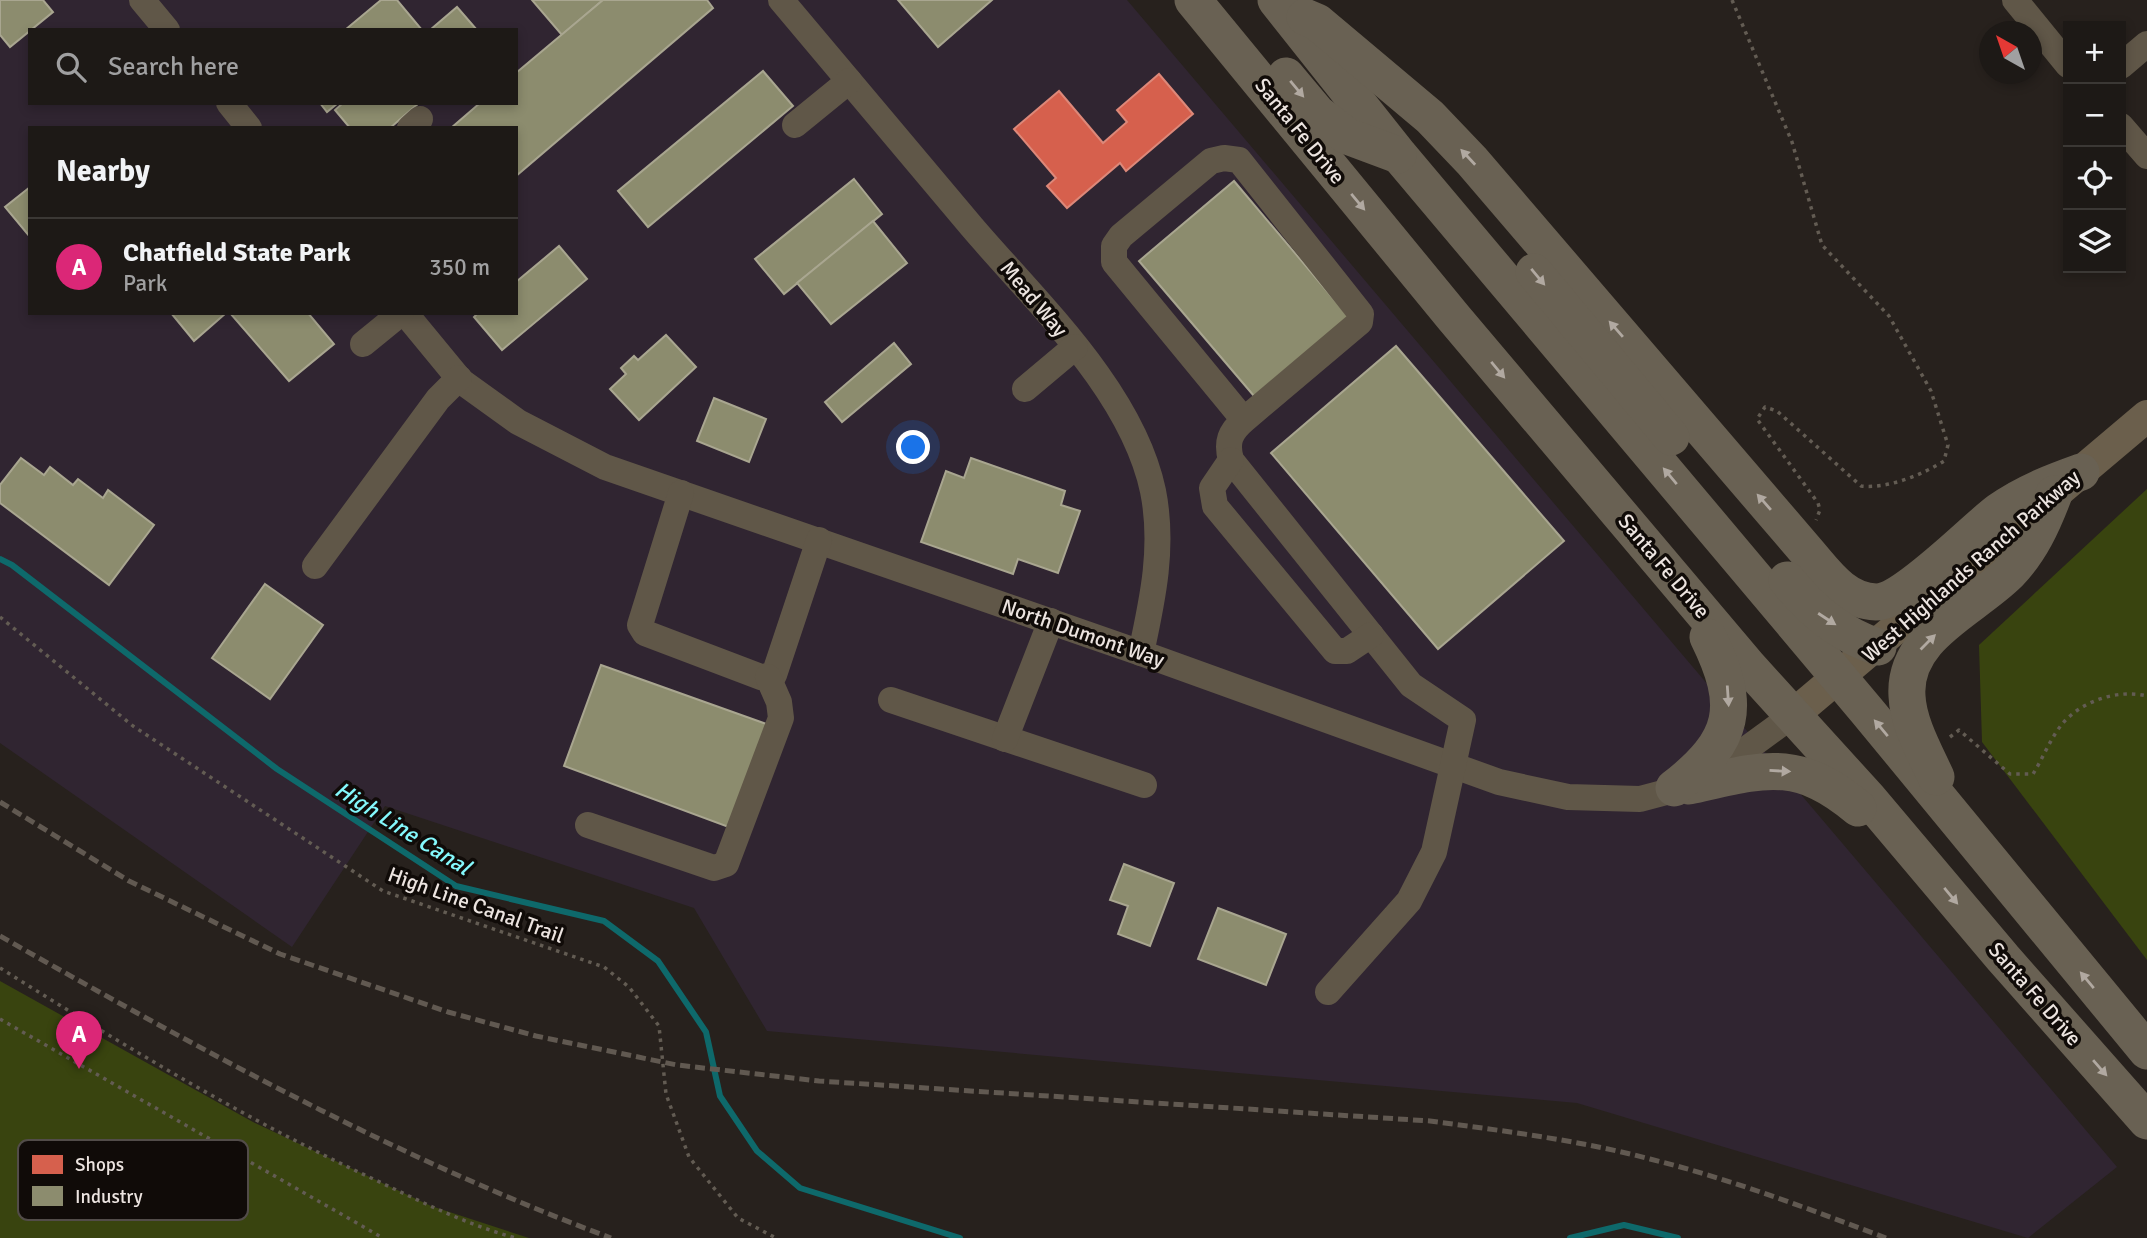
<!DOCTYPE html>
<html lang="en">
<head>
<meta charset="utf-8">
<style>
	body { margin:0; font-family:Signika,sans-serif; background:#2a2623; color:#f1f3f6 }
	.controls { position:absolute; right:21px; top:21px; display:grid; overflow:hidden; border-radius:0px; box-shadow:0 4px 10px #0003 }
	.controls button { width:63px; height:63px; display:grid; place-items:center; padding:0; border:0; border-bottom:2px solid #3b3835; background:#1d1916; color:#f1f3f6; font:35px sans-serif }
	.compass { position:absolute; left:1979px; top:21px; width:63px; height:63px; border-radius:50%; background:#1d1916; box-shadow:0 4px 10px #0003; rotate:320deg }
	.you { position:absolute; left:914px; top:448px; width:24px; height:24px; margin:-18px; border:5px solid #fff; border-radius:50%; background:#1a73e8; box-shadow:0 0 0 10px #1a73e833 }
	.badge { display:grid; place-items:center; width:46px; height:46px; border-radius:50%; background:#db2777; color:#fff; font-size:23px; font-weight:700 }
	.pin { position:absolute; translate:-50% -58px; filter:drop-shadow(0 2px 4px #0008) }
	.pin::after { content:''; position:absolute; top:37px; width:24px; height:21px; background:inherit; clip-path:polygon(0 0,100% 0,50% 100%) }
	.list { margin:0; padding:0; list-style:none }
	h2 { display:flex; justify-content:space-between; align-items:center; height:91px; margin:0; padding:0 28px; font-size:30px }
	h2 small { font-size:23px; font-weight:400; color:#a0a0a1 }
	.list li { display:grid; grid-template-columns:46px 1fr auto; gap:21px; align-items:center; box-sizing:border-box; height:98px; padding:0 28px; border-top:2px solid #3b3835 }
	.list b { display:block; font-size:26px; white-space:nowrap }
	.list p { margin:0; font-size:23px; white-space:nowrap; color:#a0a0a1 }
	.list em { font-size:23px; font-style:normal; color:#a0a0a1 }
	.icon { flex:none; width:38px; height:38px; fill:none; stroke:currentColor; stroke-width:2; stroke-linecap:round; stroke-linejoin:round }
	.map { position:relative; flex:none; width:2147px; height:1238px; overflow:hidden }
	.search { position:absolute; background:#1d1916; box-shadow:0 4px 10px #0003; left:28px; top:28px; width:490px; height:77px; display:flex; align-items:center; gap:18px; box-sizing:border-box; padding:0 24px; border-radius:0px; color:#a0a0a1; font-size:26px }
	.panel { position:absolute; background:#1d1916; box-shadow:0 4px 10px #0003; left:28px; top:126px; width:490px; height:189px; border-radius:0px }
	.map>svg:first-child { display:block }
</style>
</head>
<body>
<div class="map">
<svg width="2147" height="1238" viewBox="0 0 2147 1238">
	<rect width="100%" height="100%" fill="#27211d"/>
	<path fill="#302531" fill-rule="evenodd" d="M0,0H1127L2117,1167L2028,1238L1577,1103L767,1031L694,908L385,806L292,947L0,743ZM30,30H516V103H30ZM30,128H516V313H30Z"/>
	<g fill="#39440f">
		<path d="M2147,489V960L1982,742L1979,645Z"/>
		<path d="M0,981L253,1122L431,1206L529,1238H0Z"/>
	</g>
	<path fill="#d6604d" stroke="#dd8879" stroke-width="2" d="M1159,74L1193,114L1126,171L1120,163L1067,208L1047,186L1056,178L1014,129L1059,91L1103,143L1127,122L1117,110Z"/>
	<g fill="#8c8c6e" stroke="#a9a690" stroke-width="2">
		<path d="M0,0H43L53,12L10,47L0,35Z"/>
		<path d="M381,0H397L422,30H345Z"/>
		<path d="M532,0H603L562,35Z"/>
		<path d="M603,0H707L713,8L516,176V128H451L480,103H516V73Z"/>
		<path d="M898,0H992L938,47Z"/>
		<path d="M457,7L477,30H430Z"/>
		<path d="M763,71L793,106L648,227L618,191Z"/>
		<path d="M320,103H338L327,112Z"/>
		<path d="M343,103H419L390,128H350L335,110Z"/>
		<path d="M854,179L882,214L784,294L755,259Z"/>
		<path d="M1234,181L1349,317L1254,396L1139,261Z"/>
		<path d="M30,187V237L5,207Z"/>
		<path d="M873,221L907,263L831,324L797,283Z"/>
		<path d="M559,246L587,279L502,350L474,317L478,313H516V282Z"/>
		<path d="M171,313H226L194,341Z"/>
		<path d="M230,313H308L334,344L289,381Z"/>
		<path d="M666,335L696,367L639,420L610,389L626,374L621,368L634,356L638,360Z"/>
		<path d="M894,343L911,364L842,422L825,402Z"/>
		<path d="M1396,346L1564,541L1438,649L1271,453Z"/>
		<path d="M714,398L766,419L749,462L697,441Z"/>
		<path d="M21,458L44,475L50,467L73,485L78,479L103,498L108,490L154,525L109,585L0,503V485Z"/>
		<path d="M971,458L1065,491L1061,505L1080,511L1058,573L1018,559L1013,574L921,542L946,471L964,478Z"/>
		<path d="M265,584L323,625L270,699L212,658Z"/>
		<path d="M601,665L772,726L734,829L564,766Z"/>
		<path d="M1124,864L1174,883L1150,946L1118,934L1128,906L1110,900Z"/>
		<path d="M1218,908L1286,934L1266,985L1198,959Z"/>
	</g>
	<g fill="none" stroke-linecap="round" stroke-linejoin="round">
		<g stroke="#0e696b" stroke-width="6">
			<path d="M0,559L12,565L277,769L456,886L604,921L658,961L706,1032L720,1096L757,1151L800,1188L960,1238"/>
			<path d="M1570,1238L1624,1225L1678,1238"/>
		</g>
		<g stroke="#635c53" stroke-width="3.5" stroke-dasharray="3.5 5" stroke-linecap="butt">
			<path d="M1732,0L1792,142L1822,245L1889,316L1931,391L1948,445L1944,461C1922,475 1887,489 1861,486L1777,411L1765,407L1757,419L1818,503L1820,510L1816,520"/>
			<path d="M0,617L133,726L383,891L604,967L629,987L659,1026L666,1094L689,1157L738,1218L776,1238"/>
			<path d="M1950,737L1959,730L2010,774H2033C2043,758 2051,737 2063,723C2083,700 2119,689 2147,696"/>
			<path d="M0,968C120,1043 241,1117 369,1177C418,1200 464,1224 516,1238"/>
			<path d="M0,1019L383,1238"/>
		</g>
		<g stroke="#605748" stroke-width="26">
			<path d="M142,0L167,30"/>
			<path d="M781,0C845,75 908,151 972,227C1036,302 1132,391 1153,491C1164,546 1153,598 1141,653"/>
			<path d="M2015,0L2068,65"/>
			<path d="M2121,66L2147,44"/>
			<path d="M229,103L249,128"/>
			<path d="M795,125L849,81"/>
			<path d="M2121,126L2147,156"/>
			<path d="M410,128L420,119"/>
			<path d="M405,313L461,381L518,422L605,467L1141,653L1499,782L1568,797L1640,799L1689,786L1719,769L1793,715"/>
			<path d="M363,344L401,313"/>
			<path d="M1025,389L1075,347"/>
			<path d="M1244,420L1114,262V246L1121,236L1211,161L1224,158L1239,160L1361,314L1360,322L1244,420C1230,432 1226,442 1231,460L1411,685L1463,720L1434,852L1409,901L1328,992"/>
			<path d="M1231,460L1212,488L1215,506L1335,651H1347L1371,635"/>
			<path d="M681,493L640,625L645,633L761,677L774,675L819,540"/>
			<path d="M315,566L438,399L459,378"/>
			<path d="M891,700L1144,785"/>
			<path d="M1005,739L1051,621"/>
			<path d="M588,825L714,868L726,864L781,718L779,702L768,677"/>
		</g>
		<path stroke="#6b5f4c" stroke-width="32" d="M1793,715L2147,416"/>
		<g stroke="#696153" stroke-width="37">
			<path d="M1193,0L1454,318L1748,666L1868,798L2003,958L2147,1121"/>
			<path d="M1276,0L1399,155L1867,711L2147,1051"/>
			<path d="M1305,17L1317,22L1430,117L1472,161L1809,554C1827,575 1845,601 1876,602C1905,602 1973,530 1999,511C2024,493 2053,482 2081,472"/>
			<path d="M1286,76L1317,113L1347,136L1398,155"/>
			<path d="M1534,272L1671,437"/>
			<path d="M1787,580C1811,610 1841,635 1878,647"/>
			<path d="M1936,777C1925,753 1908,723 1907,696C1903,636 1972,610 2009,573C2031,550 2043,523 2054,494"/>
			<path d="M1689,786C1762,770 1796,756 1858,808"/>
			<path d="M1674,788C1736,740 1742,706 1708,637"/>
		</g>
		<g stroke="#615951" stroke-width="5" stroke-dasharray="10 5" stroke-linecap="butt">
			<path d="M0,802L129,881L280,954L448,1012L536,1036L677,1065L819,1081L1430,1121C1504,1131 1578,1140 1650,1159C1731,1179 1809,1209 1886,1238"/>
			<path d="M0,936C199,1049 396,1158 611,1238"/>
		</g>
	</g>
	<defs><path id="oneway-solid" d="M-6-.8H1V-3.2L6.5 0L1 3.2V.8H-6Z" transform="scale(1.75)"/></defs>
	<g fill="#b1a9a1">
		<use href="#oneway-solid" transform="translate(1297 89) rotate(50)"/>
		<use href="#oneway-solid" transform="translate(1468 157) rotate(-133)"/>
		<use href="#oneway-solid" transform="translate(1358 202) rotate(50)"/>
		<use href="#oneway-solid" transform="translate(1538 277) rotate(50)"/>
		<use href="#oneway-solid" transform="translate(1616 329) rotate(-131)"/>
		<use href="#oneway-solid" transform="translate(1498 370) rotate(50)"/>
		<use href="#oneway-solid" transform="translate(1670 476) rotate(-130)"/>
		<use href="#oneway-solid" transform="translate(1764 502) rotate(-131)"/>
		<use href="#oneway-solid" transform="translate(1827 619) rotate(33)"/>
		<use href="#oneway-solid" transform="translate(1928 642) rotate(-45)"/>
		<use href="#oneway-solid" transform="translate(1728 696) rotate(86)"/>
		<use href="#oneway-solid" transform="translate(1881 728) rotate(-130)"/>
		<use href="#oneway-solid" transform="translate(1780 771) rotate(3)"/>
		<use href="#oneway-solid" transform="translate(1951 896) rotate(50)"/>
		<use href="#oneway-solid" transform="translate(2087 980) rotate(-130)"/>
		<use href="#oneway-solid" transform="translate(2100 1068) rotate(49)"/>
	</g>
	<g text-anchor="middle" stroke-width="7" stroke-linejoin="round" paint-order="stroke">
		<g font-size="21" fill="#ece4e0" stroke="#100b08">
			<text transform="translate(1300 131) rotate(51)" y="7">Santa Fe Drive</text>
			<text transform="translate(1034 299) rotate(50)" y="7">Mead Way</text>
			<text transform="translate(1664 566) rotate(50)" y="7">Santa Fe Drive</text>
			<text transform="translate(1971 566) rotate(-41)" y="7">West Highlands Ranch Parkway</text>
			<text transform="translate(1083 633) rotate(19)" y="7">North Dumont Way</text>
			<text transform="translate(476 905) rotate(20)" y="7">High Line Canal Trail</text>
			<text transform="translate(2035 994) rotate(49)" y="7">Santa Fe Drive</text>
		</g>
		<g font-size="23" font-style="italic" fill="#84f8fc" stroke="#100b08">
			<text transform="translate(403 828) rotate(32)" y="8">High Line Canal</text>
		</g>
	</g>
	<rect x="18" y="1140" width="230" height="80" rx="10" fill="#100b08" stroke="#524c49" stroke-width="2"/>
	<rect x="32" y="1155" width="31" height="19" fill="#d6604d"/>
	<rect x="32" y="1186" width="31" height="20" fill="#8c8c6e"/>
	<g font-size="19" fill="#ece4e0">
		<text x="75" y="1171">Shops</text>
		<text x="75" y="1203">Industry</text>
	</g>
</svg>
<div class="controls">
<button>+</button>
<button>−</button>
<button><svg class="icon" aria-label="locate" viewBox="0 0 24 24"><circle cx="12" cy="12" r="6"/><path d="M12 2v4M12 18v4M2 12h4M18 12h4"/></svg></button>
<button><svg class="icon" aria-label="layers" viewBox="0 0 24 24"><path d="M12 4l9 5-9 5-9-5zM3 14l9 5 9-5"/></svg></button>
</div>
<svg class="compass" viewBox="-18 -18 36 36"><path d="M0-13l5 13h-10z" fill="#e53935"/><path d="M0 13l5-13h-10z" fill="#a0a0a1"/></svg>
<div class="you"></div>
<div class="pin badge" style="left:79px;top:1069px">A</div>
<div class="search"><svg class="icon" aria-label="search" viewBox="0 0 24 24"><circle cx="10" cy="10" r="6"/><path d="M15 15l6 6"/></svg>Search here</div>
<section class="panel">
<h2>Nearby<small></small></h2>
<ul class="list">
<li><span class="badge">A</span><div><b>Chatfield State Park</b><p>Park</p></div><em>350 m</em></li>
</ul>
</section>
</div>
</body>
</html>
